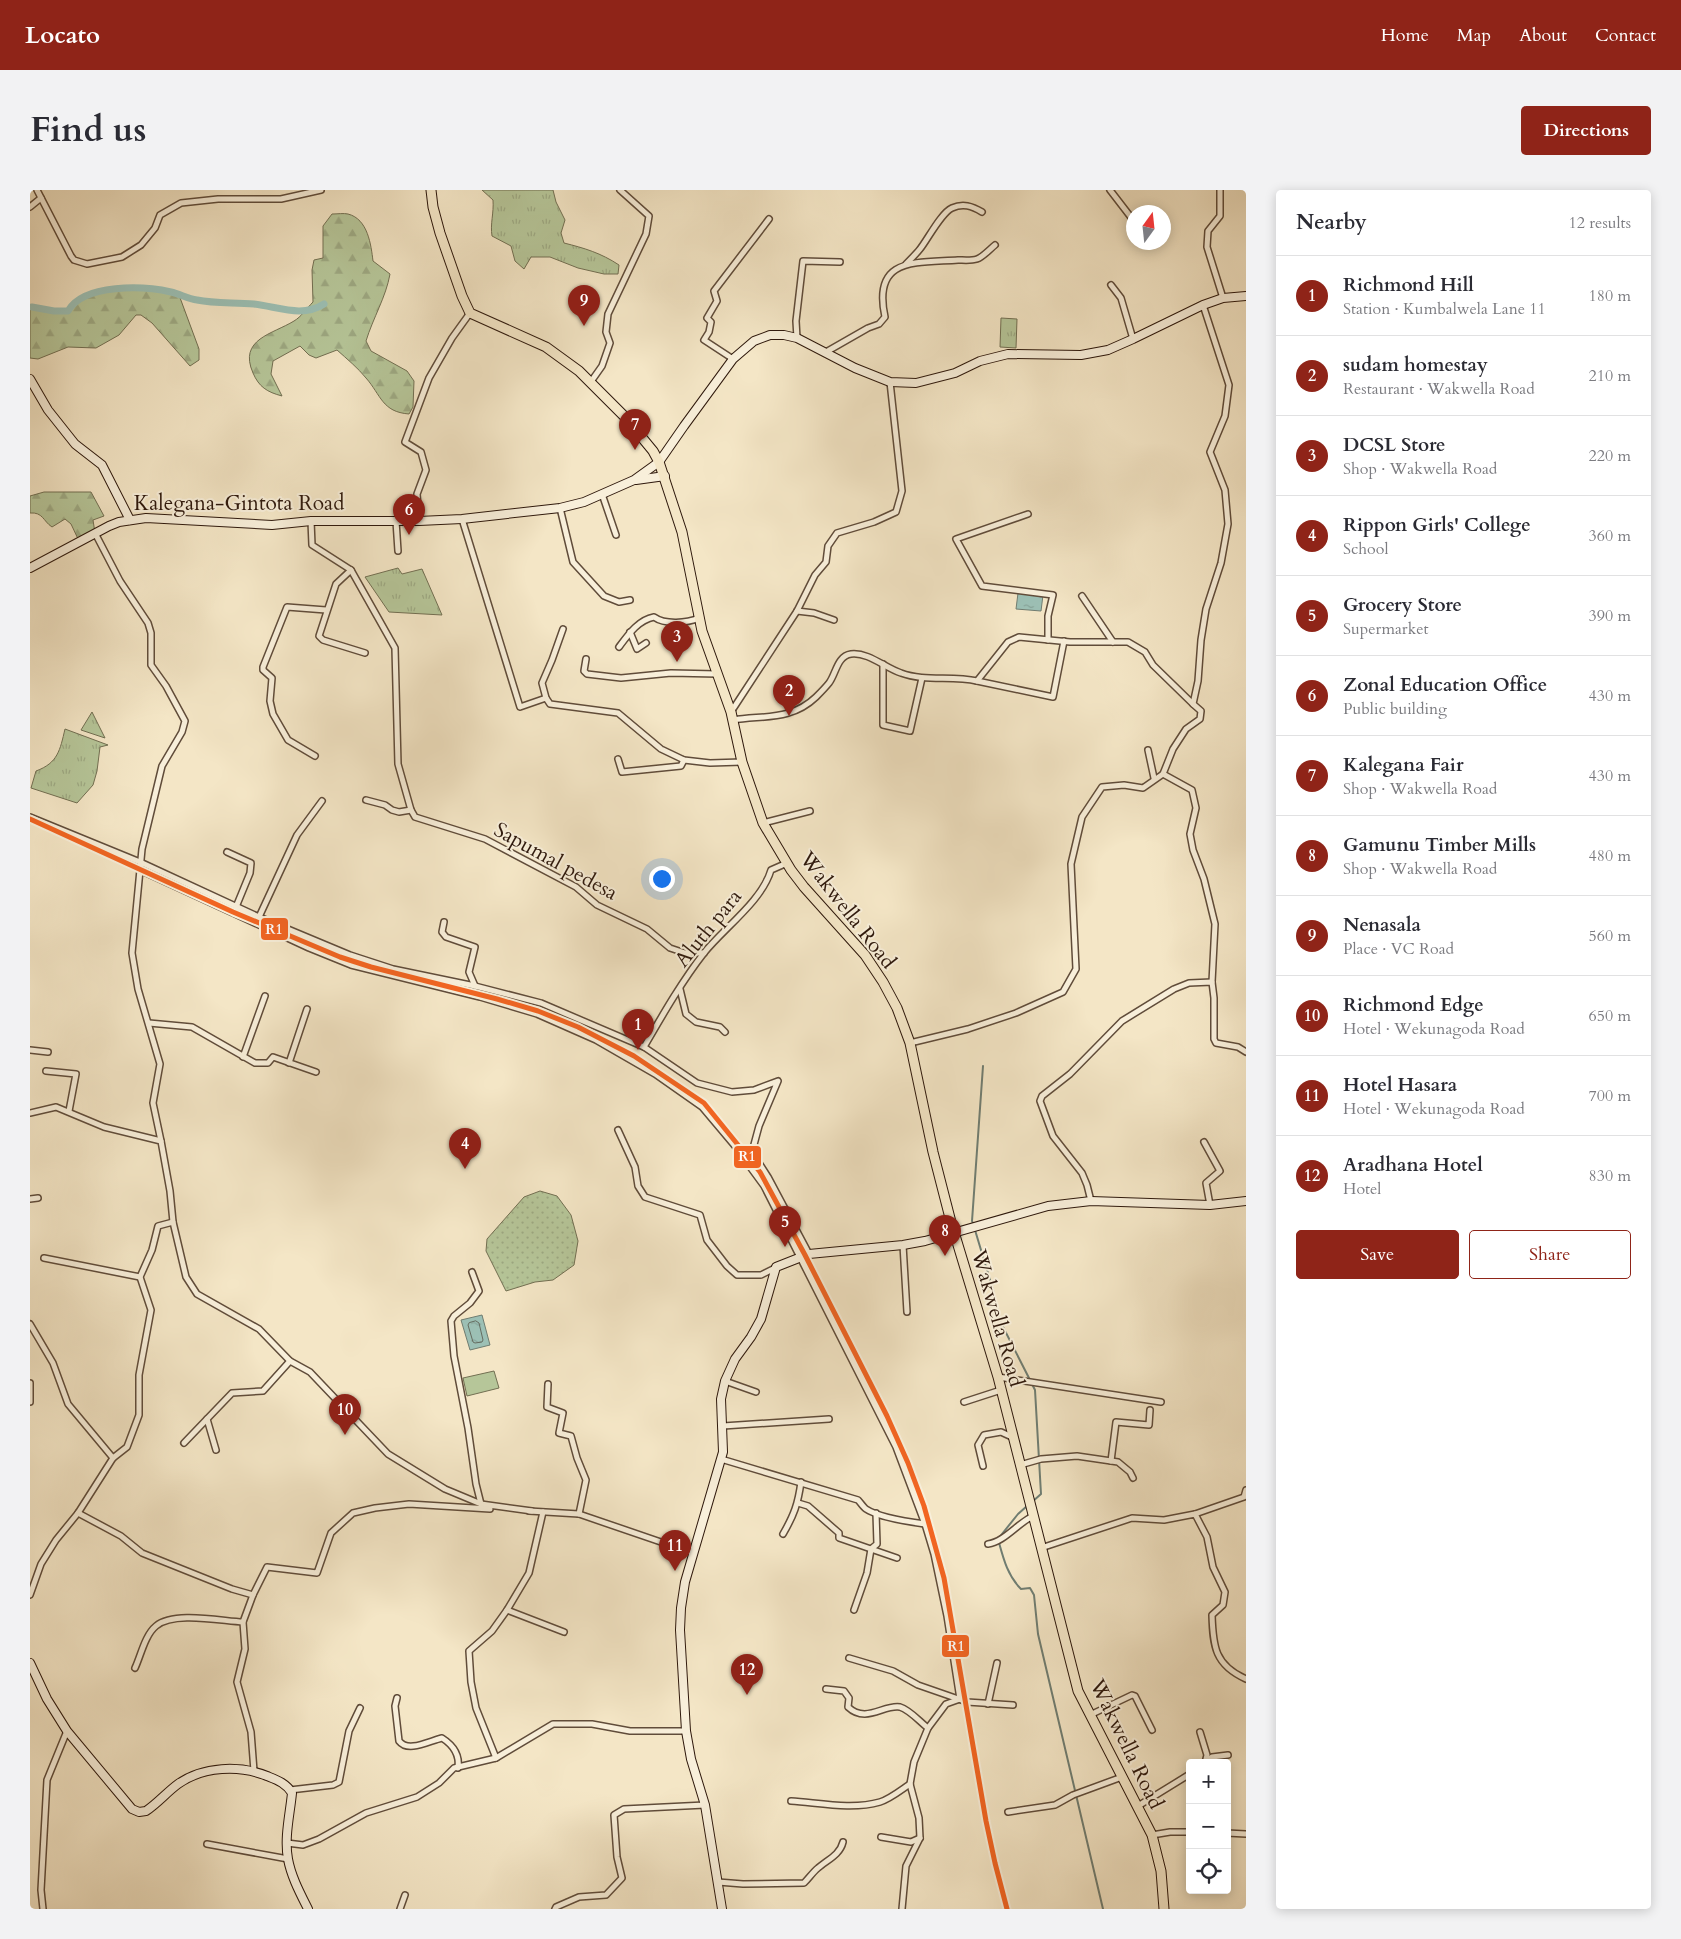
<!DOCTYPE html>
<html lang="en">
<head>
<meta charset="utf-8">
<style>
	body { margin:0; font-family:Cardo,serif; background:#f2f2f3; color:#2b2b33 }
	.controls { position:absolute; right:15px; bottom:15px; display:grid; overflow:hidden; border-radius:5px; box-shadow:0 2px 12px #0003 }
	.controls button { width:45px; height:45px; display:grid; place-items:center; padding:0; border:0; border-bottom:1px solid #e1e1e2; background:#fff; color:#2b2b33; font:25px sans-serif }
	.compass { position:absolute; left:1096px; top:15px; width:45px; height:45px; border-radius:50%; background:#fff; box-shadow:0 2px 12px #0003; rotate:15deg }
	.you { position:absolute; left:631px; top:688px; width:18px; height:18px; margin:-12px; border:4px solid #fff; border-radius:50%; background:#1a73e8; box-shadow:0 0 0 8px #1a73e833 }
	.badge { display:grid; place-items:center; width:32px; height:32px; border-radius:50%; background:#8f2418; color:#fff; font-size:16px; font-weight:700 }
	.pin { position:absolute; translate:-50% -41px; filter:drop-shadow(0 1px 2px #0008) }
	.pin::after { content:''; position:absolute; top:26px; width:18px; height:15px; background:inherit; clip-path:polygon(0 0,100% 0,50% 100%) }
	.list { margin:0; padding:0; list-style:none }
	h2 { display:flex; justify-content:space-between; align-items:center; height:65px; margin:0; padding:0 20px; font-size:21px }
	h2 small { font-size:16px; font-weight:400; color:#7c7c81 }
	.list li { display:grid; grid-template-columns:32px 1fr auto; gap:15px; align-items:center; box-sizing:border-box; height:80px; padding:0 20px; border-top:1px solid #e1e1e2 }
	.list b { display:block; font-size:19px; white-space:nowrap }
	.list p { margin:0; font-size:16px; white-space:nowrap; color:#7c7c81 }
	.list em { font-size:16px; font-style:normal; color:#7c7c81 }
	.actions { display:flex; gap:10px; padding:15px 20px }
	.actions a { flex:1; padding:11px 0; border:1px solid #8f2418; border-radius:5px; text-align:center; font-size:18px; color:#8f2418 }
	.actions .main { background:#8f2418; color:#fff }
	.icon { flex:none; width:28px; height:28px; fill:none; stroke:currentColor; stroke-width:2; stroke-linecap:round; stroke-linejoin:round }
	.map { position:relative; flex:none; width:1216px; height:1719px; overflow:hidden; border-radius:5px }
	header { display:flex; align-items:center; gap:30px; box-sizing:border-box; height:70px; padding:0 25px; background:#8f2418; color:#fff }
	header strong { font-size:24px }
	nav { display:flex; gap:28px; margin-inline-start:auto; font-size:18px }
	.intro { display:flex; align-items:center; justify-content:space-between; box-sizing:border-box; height:120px; padding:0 30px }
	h1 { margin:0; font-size:35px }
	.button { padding:12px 22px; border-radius:5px; background:#8f2418; color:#fff; font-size:18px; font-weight:700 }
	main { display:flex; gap:30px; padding:0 30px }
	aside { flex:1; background:#fff; border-radius:5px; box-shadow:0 2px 12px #0003 }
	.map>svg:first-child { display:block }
</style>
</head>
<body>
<header>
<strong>Locato</strong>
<nav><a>Home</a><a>Map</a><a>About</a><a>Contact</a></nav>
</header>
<div class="intro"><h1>Find us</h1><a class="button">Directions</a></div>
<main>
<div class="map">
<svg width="1216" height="1719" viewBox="0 0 1216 1719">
	<defs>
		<pattern id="grass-tufts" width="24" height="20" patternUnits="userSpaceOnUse" patternTransform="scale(1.25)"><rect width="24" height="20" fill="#b6c699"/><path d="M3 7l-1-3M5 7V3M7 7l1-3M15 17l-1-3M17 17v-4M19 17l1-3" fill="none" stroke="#9da983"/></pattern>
		<pattern id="forest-firs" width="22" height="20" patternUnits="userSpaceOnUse" patternTransform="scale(1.25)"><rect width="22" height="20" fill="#b6c699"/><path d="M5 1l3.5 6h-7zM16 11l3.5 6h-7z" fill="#9da983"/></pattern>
		<pattern id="park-dots" width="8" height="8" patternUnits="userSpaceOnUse" patternTransform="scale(1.25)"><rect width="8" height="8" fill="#b6c699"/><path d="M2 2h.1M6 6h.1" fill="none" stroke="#9da983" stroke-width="1.8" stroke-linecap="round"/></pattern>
		<pattern id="water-ripples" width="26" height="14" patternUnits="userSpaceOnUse" patternTransform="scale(1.25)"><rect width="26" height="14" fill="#9cc0b5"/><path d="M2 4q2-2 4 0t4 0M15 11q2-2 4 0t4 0" fill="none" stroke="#87a49a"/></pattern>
	</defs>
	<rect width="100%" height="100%" fill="#f4e6c6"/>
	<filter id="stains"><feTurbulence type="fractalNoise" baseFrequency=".004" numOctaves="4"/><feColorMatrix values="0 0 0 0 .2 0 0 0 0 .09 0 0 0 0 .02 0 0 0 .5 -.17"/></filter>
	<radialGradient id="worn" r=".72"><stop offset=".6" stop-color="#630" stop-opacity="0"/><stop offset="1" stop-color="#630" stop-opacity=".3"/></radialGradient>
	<g fill="url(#grass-tufts)" stroke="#726f52">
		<path d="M452,0H523L526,12L535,30L531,43L534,53C554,58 571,63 589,75L588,84H574L548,78L520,67H501L494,79L485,71L481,56L462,46C460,34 464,23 463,10Z"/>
		<path d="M971,128L987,129L986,158L970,157Z"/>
		<path d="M368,378L372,384L392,379L412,425L359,422L335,387Z"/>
		<path d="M62,522L75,548L51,540Z"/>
		<path d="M35,539L78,555L70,557L67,581L63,595L47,613L1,598L6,581C28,573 30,560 35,539Z"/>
	</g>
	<g fill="url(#forest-firs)" stroke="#726f52">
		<path d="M302,24C307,24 314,23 318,24C338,29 341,55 343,71L360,84C356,107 343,128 336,151L341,161L377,181L384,191L383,217L379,224C352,222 351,205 336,188C328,178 317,169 307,160L286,168L279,165L270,156L243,171L241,184L252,206C237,202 229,197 223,183C208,149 243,144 264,131C271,127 277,118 283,112L282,80L284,70L293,68V36Z"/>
		<path d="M112,98L149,105L169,159V170L160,176L122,133L111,125H106L89,145L66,158L38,157L8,169L0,168V117L24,121H38C53,96 87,100 112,98Z"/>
		<path d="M14,302H61L74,326L63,330L65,343L49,351L41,334L35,329L22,337C13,331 13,322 0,323V306Z"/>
	</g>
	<path fill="url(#park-dots)" stroke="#726f52" d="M510,1001L527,1006L541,1025L548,1051L544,1075L523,1090L505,1092L476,1101L456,1061L457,1049L494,1007Z"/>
	<path fill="#b6c699" stroke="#726f52" d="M464,1181L469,1198L437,1206L433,1188Z"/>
	<g fill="url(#water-ripples)" stroke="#707d71">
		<path d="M988,403L1013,405L1011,421L986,419Z"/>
		<path d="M452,1125L460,1155L440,1160L431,1130Z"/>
	</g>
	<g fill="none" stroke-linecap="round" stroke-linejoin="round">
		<path stroke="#656c60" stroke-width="1" d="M446,1131L449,1133L453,1150L452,1152L445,1153L443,1152L438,1135L439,1133Z"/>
		<g stroke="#707d71" stroke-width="2">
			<path d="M944,1036L942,1031L953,876"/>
			<path d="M945,1040L963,1100L970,1131L1000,1190"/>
			<path d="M1002,1194L1005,1200L1011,1304L1002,1312"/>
			<path d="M997,1316L988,1324L968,1349C973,1367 977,1385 991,1399L1000,1398L1004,1405L1008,1444L1073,1719"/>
		</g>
		<path stroke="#9cc0b5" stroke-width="7" d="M2,117L24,121H38C54,93 114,96 141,102C150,104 158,109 167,110C186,114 205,112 224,114C249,117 272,128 294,114"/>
		<g stroke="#604c3a" stroke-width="8">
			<g id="street">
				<path d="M7,0L41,66L44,70L57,74L92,67L111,55L125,38L130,25L151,13L188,9H251L291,0"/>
				<path d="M1080,0L1100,26L1104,33"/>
				<path d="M1190,0V26L1178,41L1177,57L1193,108"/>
				<path d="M0,17L11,8"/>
				<path d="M876,74C881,69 886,64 890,59C898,49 911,23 922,18C933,13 942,16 952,22"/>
				<path d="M1081,95L1091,108L1103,149"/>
				<path d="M1173,115L1199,195L1195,226L1180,262L1195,300L1198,334L1191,373L1176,419L1171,450L1168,491L1163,514L1171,521L1170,529L1156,539L1143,559L1133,584L1162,600L1166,618L1160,644L1163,660L1174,689L1185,734L1182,792"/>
				<path d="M767,148L766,131L773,71L810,72"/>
				<path d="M796,162L838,138L849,134L855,127C842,67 885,73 928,70C933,70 941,71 947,69C953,67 960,59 965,55"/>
				<path d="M703,169L674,150L679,142L681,132L677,128L687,111L684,101L739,29"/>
				<path d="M560,193L572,176L580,153L576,142L578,124L616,44L619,26L590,0"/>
				<path d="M572,304L586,345"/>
				<path d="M530,318L543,372L574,406L589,412L600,410"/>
				<path d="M998,324L926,349L952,396L1023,405L1018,426V450"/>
				<path d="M432,329L490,517L516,508"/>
				<path d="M281,331L282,355L321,380L365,458L368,574L381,620L385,627L455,649L546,697L567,715L617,739L640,758L655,763H674"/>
				<path d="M366,331L368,361"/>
				<path d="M389,331L387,304L396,280L391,262L375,252L399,188L422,148L440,123"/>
				<path d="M65,343L90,391L118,433L121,443V475L136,496L155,531L152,542L132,576L112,659L102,763L108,799L130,874L123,913L131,951"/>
				<path d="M321,380L306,394L289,446L293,450L335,463"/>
				<path d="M1052,406L1083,452"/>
				<path d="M767,421L784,423L804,430"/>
				<path d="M533,439L522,470L512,493L516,508L520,514L588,523L631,559L654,570L680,573L712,572"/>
				<path d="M600,442L607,459L616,453"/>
				<path d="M589,457C598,445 608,430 624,427C635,435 657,433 669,428"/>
				<path d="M556,469L554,481L557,484L591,488L641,483L687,484"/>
				<path d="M853,474V535L880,541L892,488"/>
				<path d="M947,491L1023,507L1034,451"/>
				<path d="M701,522L767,421L785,385L796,372L798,356L807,343L844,332L866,322L872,301L860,192"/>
				<path d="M703,530C733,525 761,531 786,507C790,503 795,498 799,493C806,484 807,466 821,464C839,462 855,478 871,483C895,492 922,485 947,491L978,452L989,447L1040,452H1098L1115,462L1123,475L1163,514"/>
				<path d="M1118,560L1124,588"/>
				<path d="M285,566L258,550L243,524L240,511L242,488L233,480V477L257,417L296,420"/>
				<path d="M588,569L592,582L651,576L654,570"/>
				<path d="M336,610L355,615L362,620L369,622L381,620"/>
				<path d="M0,627L110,672L229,727L320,765L363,779L445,796L511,813L614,857L667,893L702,902L724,900L748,891L729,936L722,962L738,987L779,1064"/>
				<path d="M733,633L780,621"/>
				<path d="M197,662L221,673L220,683L206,717"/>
				<path d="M110,680L279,758L321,775L450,807L507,824L566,850L625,884L672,917L704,955L734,996L866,1257L895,1334L904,1364L917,1426L930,1509L916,1514L898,1538L884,1572L880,1594L889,1628L890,1648L876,1676L872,1719"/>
				<path d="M229,727L267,645L292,611"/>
				<path d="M414,732L412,742L416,747L445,757L439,782L445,796"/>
				<path d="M650,799L656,824L666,832L690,837L695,842"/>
				<path d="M119,833L162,837L225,873H238L243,867L286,882"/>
				<path d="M880,853L938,839L986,823L1033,802L1046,779L1041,674L1052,627L1072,597L1094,595L1113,598L1133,584"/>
				<path d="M614,857C632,826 652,791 674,763C694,738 732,711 741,680L757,673"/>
				<path d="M0,860L18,862"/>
				<path d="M213,867L235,806"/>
				<path d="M259,873L277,819"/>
				<path d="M16,881L46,884L39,921"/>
				<path d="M0,923L26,917L74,937L131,951L140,1001L143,1032L156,1087L167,1104L229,1139L260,1171L280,1182L358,1264L415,1299L451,1314L502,1321"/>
				<path d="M588,940L605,977L608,996L615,1007L670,1025L677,1050L697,1076L707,1085H731L745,1078"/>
				<path d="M1174,952L1190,981L1176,993L1180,1015"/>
				<path d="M0,1009L8,1008"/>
				<path d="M1061,1011L1057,995L1052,983L1023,946L1010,911L1012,906L1040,884L1092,831L1144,799L1159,793L1182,792L1184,808V849L1186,853L1208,857L1216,862"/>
				<path d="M873,1055L877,1122"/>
				<path d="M14,1068L110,1087"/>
				<path d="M442,1082L449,1101L440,1113L424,1126L421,1131L424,1166L438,1238L446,1294L451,1314"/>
				<path d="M0,1134L23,1173L38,1214L83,1268"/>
				<path d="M968,1187L1131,1212"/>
				<path d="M695,1191L726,1202"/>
				<path d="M0,1193V1212"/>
				<path d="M518,1194L517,1217L533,1223L529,1243L541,1246L547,1268L556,1290L549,1324"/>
				<path d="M934,1212L971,1200"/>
				<path d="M693,1236L799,1229"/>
				<path d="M154,1253L177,1229"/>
				<path d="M186,1260L177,1229L202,1203L233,1201L260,1171"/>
				<path d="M691,1269L828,1310C830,1312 833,1317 836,1319C848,1327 880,1332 895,1334"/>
				<path d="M1081,1271L1086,1232L1119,1235L1120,1220"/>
				<path d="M990,1275L1011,1269L1047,1266L1088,1272L1100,1282L1103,1288"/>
				<path d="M953,1276L948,1255L954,1245L971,1242L982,1247"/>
				<path d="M768,1313L778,1316L809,1343V1348L867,1368"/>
				<path d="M499,1321L549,1324L663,1363"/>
				<path d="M48,1323L91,1346L112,1363L202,1399L223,1405"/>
				<path d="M1165,1324L1214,1307L1216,1300"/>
				<path d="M753,1344C764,1325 768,1314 771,1292"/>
				<path d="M958,1354C974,1352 988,1333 1003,1326"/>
				<path d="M1011,1358L1102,1328L1134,1330L1165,1324L1177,1347L1183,1377L1195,1402L1193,1415L1182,1425C1183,1457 1185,1475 1216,1489"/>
				<path d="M0,1405L11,1374L26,1350L48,1323L83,1268L97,1257L109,1225V1185L121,1120L110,1087L122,1060L128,1036L143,1032"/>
				<path d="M477,1420L534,1442"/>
				<path d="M824,1420L837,1383L841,1359L847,1354L846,1323"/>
				<path d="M819,1468L863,1481L888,1495L937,1512L983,1515"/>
				<path d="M105,1478C111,1465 115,1445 126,1436C144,1421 191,1431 213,1432"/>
				<path d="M796,1499L814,1501L819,1508L818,1517C836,1534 854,1514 870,1517C880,1520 890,1532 898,1538"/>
				<path d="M367,1508L365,1516L369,1551C378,1563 399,1551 412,1548C423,1555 430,1564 428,1578"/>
				<path d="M958,1514L967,1473"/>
				<path d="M1060,1525L1102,1505L1105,1506L1122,1540"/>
				<path d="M1170,1542L1177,1565L1175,1573"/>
				<path d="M466,1568L446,1518L441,1492L439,1461L462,1441L477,1420L499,1383L513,1322"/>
				<path d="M1175,1572L1182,1567L1198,1565"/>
				<path d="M224,1581L221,1542L207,1492L215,1459L213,1432L223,1405L237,1377L287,1383L301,1343L323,1323L345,1318L379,1314L460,1319"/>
				<path d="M260,1600L303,1595L309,1592L319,1541L330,1518"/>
				<path d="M761,1611C790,1613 822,1620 850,1612C860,1609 871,1600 880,1594"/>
				<path d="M1108,1616L1160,1584"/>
				<path d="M978,1622L1025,1615L1043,1605L1092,1587"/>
				<path d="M1197,1643L1216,1644"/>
				<path d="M1122,1645L1140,1642H1160"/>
				<path d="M851,1647L881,1652L890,1648"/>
				<path d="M257,1653L273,1655L289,1649L336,1623L387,1607L409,1593L424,1578L466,1568L523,1534H562L600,1541H656"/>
				<path d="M177,1654L258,1669"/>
				<path d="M688,1692L713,1694L774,1693C779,1688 783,1682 788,1678C797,1670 810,1665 813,1652"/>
				<path d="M13,1719L11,1700L17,1590L37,1541"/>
				<path d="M370,1719L375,1705"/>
				<path d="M525,1719L526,1717L549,1707L576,1705L592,1688L587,1667L584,1625L594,1619L675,1615"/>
			</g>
		</g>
		<g stroke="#2e180c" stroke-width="10">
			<g id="secondary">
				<path d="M0,189L18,220L45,254L72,275L100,330"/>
				<path d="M606,290L635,286"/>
				<path d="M0,378L79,336L89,332L116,328L242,335L281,331H389L432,329L530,318L554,312L604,290L629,272L654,236L703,169L724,151L740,145H754L767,148L825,178L860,192L886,193L925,183L950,171L978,164L1051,165L1078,160L1103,149L1173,115L1193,108L1216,106"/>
				<path d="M0,1473L17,1509L37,1541L102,1619L109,1622L116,1621C128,1613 137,1602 148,1594C173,1576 210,1575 237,1586C247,1590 256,1593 262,1603C260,1624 254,1648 258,1669C261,1686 270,1703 278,1719"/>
				<path d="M692,1719L675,1615L661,1569L656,1541L650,1440L651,1418L655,1392L693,1262L691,1209L695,1191L705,1169L721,1147L731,1129L746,1077L779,1064L873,1055L895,1051L1018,1016L1061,1011L1180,1015L1216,1011"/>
			</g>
		</g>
		<g stroke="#2e180c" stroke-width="11">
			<path id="primary" d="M401,0L403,17L410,43L432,106L440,123L516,157L549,181L595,227L623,261L629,272L652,342L672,441L701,522L712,572L733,633L761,680L774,697L835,765L853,792L867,818L880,853L903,962L921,1032L968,1187L1048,1501L1122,1645L1131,1681L1134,1719"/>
		</g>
		<use href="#street" stroke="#f8efda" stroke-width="5"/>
		<use href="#secondary" stroke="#f8efda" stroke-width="8"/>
		<use href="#primary" stroke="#f4e6c6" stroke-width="9"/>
		<g stroke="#f8efda" stroke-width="9">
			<path id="rail-1" d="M0,629L203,722L310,767L341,777L467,809L508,821L548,837L604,866L674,913L730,982L775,1065L857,1226L878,1273L894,1316L914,1388L956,1631L965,1673L977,1719"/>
		</g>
		<use href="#rail-1" stroke="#f26522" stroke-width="5"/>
	</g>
	<g text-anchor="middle" stroke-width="4" stroke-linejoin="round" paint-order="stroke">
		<g font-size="21" fill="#2e180c" stroke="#f8efda">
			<text x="209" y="320">Kalegana-Gintota Road</text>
			<text transform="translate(526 671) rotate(29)" y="7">Sapumal pedesa</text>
			<text transform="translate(818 720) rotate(52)" y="7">Wakwella Road</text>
			<text transform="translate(678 738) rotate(-51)" y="7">Aluth para</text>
			<text transform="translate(968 1128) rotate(74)" y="7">Wakwella Road</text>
			<text transform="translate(1097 1554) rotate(64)" y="7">Wakwella Road</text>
		</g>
	</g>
	<g stroke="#f8efda" stroke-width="2">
		<rect x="230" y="727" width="29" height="24" rx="5" fill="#f26522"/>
		<rect x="703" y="955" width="29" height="24" rx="5" fill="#f26522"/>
		<rect x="911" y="1444" width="29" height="24" rx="5" fill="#f26522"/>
	</g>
	<g font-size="14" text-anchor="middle" font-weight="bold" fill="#fff">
		<text x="244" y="744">R1</text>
		<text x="717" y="971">R1</text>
		<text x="926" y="1461">R1</text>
	</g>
	<rect width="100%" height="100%" filter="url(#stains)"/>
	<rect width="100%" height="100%" fill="url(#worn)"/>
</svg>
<div class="controls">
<button>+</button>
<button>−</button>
<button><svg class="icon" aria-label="locate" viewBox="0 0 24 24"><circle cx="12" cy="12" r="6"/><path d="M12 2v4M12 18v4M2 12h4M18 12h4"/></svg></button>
</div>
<svg class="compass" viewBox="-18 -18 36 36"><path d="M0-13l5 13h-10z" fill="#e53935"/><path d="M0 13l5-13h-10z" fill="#7c7c81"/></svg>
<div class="you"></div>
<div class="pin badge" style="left:608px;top:860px">1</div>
<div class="pin badge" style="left:759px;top:526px">2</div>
<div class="pin badge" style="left:647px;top:472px">3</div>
<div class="pin badge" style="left:435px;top:979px">4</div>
<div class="pin badge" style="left:755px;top:1057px">5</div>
<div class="pin badge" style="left:379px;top:345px">6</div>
<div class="pin badge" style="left:605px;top:260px">7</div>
<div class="pin badge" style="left:915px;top:1066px">8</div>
<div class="pin badge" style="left:554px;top:136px">9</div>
<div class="pin badge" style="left:315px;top:1245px">10</div>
<div class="pin badge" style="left:645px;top:1381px">11</div>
<div class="pin badge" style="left:717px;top:1505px">12</div>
</div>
<aside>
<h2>Nearby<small>12 results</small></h2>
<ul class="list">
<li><span class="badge">1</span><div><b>Richmond Hill</b><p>Station · Kumbalwela Lane 11</p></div><em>180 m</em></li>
<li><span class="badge">2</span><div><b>sudam homestay</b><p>Restaurant · Wakwella Road</p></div><em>210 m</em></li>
<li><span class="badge">3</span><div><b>DCSL Store</b><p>Shop · Wakwella Road</p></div><em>220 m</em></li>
<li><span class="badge">4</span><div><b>Rippon Girls' College</b><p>School</p></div><em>360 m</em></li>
<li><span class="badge">5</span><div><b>Grocery Store</b><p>Supermarket</p></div><em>390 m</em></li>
<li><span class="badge">6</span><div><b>Zonal Education Office</b><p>Public building</p></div><em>430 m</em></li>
<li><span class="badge">7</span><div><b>Kalegana Fair</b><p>Shop · Wakwella Road</p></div><em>430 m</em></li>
<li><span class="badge">8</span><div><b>Gamunu Timber Mills</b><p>Shop · Wakwella Road</p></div><em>480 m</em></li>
<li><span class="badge">9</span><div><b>Nenasala</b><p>Place · VC Road</p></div><em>560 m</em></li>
<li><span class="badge">10</span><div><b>Richmond Edge</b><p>Hotel · Wekunagoda Road</p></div><em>650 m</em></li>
<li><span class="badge">11</span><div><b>Hotel Hasara</b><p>Hotel · Wekunagoda Road</p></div><em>700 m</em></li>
<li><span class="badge">12</span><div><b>Aradhana Hotel</b><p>Hotel</p></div><em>830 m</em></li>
</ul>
<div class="actions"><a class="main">Save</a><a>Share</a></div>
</aside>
</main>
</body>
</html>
